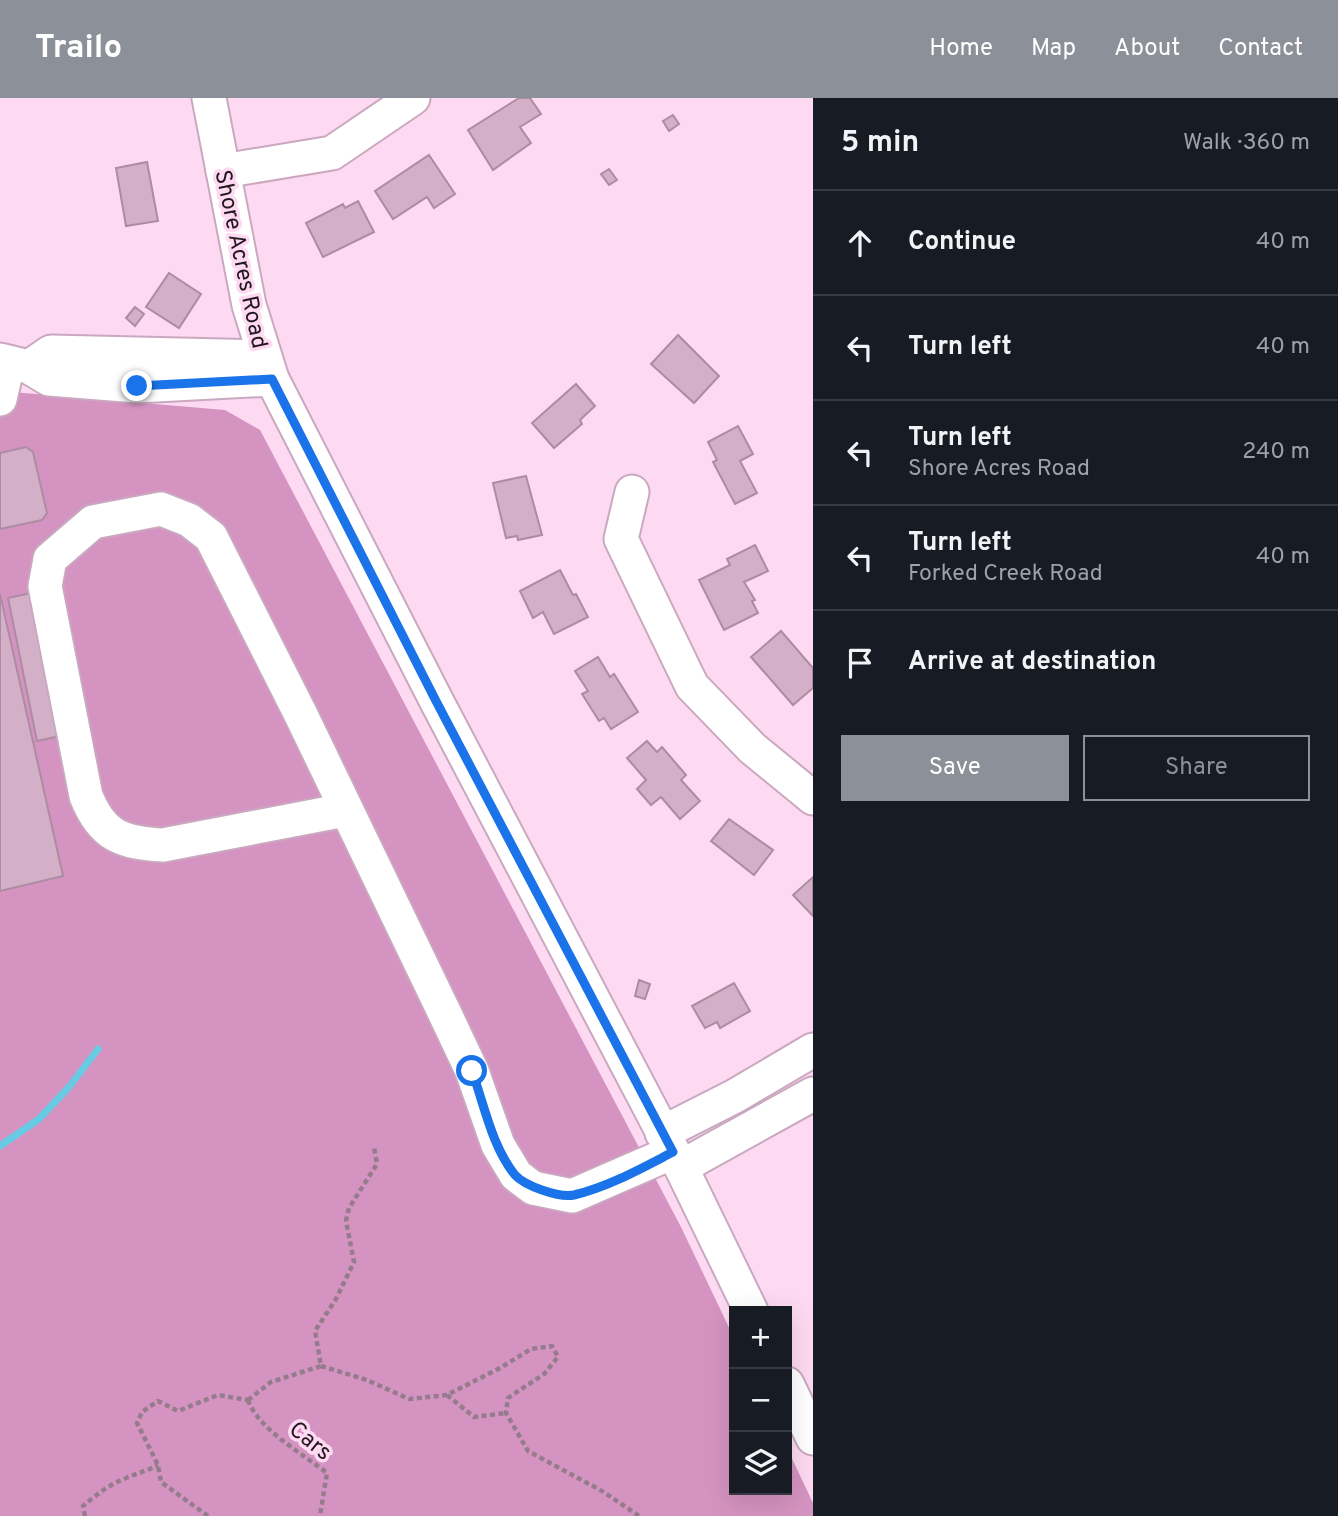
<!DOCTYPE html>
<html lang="en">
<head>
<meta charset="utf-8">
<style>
	body { margin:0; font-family:Overpass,sans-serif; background:#242831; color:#f1f3f6 }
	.controls { position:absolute; right:21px; bottom:21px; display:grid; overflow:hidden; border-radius:0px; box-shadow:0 7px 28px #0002 }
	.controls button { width:63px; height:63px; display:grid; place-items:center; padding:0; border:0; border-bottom:2px solid #363941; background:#171b24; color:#f1f3f6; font:35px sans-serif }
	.stop { position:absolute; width:21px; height:21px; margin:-16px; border:5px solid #1a73e8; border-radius:50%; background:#fff }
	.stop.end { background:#1a73e8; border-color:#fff; box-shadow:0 2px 7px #0008 }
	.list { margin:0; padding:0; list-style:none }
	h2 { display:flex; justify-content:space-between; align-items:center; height:91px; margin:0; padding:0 28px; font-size:30px }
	h2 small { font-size:23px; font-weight:400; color:#9ea1a6 }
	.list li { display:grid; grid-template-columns:46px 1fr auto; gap:21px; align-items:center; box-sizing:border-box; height:105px; padding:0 28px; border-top:2px solid #363941 }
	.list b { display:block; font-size:26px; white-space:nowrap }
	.list p { margin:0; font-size:23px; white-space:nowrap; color:#9ea1a6 }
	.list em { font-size:23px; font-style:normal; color:#9ea1a6 }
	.actions { display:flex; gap:14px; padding:21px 28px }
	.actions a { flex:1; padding:16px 0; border:2px solid #8c9099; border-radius:0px; text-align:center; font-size:24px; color:#8c9099 }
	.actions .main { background:#8c9099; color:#fff }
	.icon { flex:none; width:38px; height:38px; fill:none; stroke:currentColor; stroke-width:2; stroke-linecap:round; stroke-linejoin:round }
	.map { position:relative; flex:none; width:813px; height:1418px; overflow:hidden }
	header { display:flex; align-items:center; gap:42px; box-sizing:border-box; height:98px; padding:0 35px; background:#8c9099; color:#fff }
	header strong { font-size:33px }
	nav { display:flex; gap:38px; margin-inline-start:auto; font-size:24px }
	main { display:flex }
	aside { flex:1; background:#171b24 }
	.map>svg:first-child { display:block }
</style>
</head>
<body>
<header>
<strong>Trailo</strong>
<nav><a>Home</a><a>Map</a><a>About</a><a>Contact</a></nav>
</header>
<main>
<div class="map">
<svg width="813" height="1418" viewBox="0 0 813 1418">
	<rect width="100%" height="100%" fill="#fddaf1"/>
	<path fill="#d593c1" d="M0,293L225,312L260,332L681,1129L734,1240V1392H787V1350L813,1405V1418H0Z"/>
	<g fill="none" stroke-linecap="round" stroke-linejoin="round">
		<path stroke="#68cbe4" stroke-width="7" d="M0,1048L39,1021L69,989L98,951"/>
	</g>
	<g fill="#d3b0c7" stroke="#ad8ca2" stroke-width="2">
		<path d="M519,0H530L541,16L520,29L531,45L493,72L468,32Z"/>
		<path d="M673,17L679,26L669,33L663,23Z"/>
		<path d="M429,57L455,96L434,110L427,99L393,121L375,93Z"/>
		<path d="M147,64L158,123L126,128L116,70Z"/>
		<path d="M609,71L617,82L609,87L601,76Z"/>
		<path d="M358,103L374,134L323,159L306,125L343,106L345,110Z"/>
		<path d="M169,175L201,196L179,230L146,209Z"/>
		<path d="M135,209L144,216L135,228L126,220Z"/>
		<path d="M678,237L719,278L694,305L651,266Z"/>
		<path d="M576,286L595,308L580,322L582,326L554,350L532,325Z"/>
		<path d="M738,328L753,356L740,363L757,395L735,406L713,364L717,362L708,344Z"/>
		<path d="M26,349L33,354L47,415L42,422L0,431V355Z"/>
		<path d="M526,378L542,437L518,442L517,438L506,440L493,385Z"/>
		<path d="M755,447L768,473L744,484L755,502L752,503L758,515L724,532L699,482L730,467L727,461Z"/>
		<path d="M560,472L573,497L576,496L588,519L554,536L543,514L533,520L520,493Z"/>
		<path d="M31,495L60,638L37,643L8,500Z"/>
		<path d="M0,496L63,778L0,793Z"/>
		<path d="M781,533L813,570V590L793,607L751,559Z"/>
		<path d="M598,559L610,579L614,576L638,614L611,631L604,620L599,623L582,596L588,593L575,573Z"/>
		<path d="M647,643L657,654L662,649L686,677L681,682L700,703L680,721L661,699L651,707L637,691L646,682L627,660Z"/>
		<path d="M729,721L773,752L754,777L711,743Z"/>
		<path d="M813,779V818L793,797Z"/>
		<path d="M639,882L650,886L645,901L635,898Z"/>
		<path d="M734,885L750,913L720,930L717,924L705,930L692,908Z"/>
	</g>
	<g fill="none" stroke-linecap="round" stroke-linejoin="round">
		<g stroke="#caa8bf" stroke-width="37">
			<g id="minor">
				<path d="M209,0L249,207L272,281L436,602L681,1069L751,1213"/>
				<path d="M223,73L332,55L413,0"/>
				<path d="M0,262L29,269L49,281L137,288L272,281"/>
				<path d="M29,269L51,254L263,259"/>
				<path d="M0,301L8,266"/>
				<path d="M632,394L621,441L692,588L752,650L813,700"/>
				<path d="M345,712L163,747C122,745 102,738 86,698L45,488L50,461L93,424L161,411L189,422L211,439L301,617L446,918L472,973L498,1047L516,1077L533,1090L572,1098L673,1054"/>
				<path d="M662,1035L735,998L813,952"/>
				<path d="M681,1069L813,996"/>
				<path d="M787,1286L813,1340"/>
			</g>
		</g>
		<g stroke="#947c8c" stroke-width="4.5" stroke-dasharray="5 3.5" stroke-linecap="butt">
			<path d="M321,1268L367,1282L409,1301L447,1297L500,1270L531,1251L552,1248L558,1259L544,1276L508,1300L506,1315L528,1353L602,1393L639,1418"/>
			<path d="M447,1297L474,1319L506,1315"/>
			<path d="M248,1302L271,1284L321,1268L315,1233L336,1201L354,1164L346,1123L349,1110L377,1066L374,1049"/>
			<path d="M248,1302C258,1331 303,1356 327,1375L320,1418"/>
			<path d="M85,1418L83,1408C96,1397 110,1386 126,1380C137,1375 147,1373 158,1367"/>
			<path d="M208,1418L161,1384L158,1367L137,1325L142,1314L158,1303L178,1313L218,1297L248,1302"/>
		</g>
		<use href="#minor" stroke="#fff" stroke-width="33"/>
	</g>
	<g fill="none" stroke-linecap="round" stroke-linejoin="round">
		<path stroke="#1a73e8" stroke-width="9" d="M137,288L272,281L436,603L673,1054C642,1070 608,1089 574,1097C559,1100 525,1088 515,1077C492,1049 484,1006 472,973"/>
	</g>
	<g text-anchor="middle" stroke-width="7" stroke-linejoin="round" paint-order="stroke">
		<g font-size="23" fill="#241820" stroke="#fddaf1">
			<text transform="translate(242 161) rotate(78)" y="8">Shore Acres Road</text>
			<text transform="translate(311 1342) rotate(39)" y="8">Cars</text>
		</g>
	</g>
</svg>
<div class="controls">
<button>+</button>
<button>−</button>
<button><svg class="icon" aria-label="layers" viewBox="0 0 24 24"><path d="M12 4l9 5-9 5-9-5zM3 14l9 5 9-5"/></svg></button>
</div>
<div class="stop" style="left:472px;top:973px"></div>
<div class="stop end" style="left:137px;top:288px"></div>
</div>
<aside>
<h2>5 min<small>Walk · 360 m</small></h2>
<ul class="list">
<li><svg class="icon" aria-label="ahead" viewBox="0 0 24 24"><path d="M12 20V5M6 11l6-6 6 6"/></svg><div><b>Continue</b></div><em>40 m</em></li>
<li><svg class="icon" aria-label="left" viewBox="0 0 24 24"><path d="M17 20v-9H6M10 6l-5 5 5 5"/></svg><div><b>Turn left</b></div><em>40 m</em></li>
<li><svg class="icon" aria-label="left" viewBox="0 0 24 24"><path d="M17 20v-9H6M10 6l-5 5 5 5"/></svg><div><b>Turn left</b><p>Shore Acres Road</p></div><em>240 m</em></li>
<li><svg class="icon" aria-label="left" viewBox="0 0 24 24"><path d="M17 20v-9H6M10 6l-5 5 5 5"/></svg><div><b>Turn left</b><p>Forked Creek Road</p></div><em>40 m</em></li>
<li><svg class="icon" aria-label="arrive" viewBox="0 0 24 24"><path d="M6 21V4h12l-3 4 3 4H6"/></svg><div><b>Arrive at destination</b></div></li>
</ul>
<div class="actions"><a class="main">Save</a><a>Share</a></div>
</aside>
</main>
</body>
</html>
